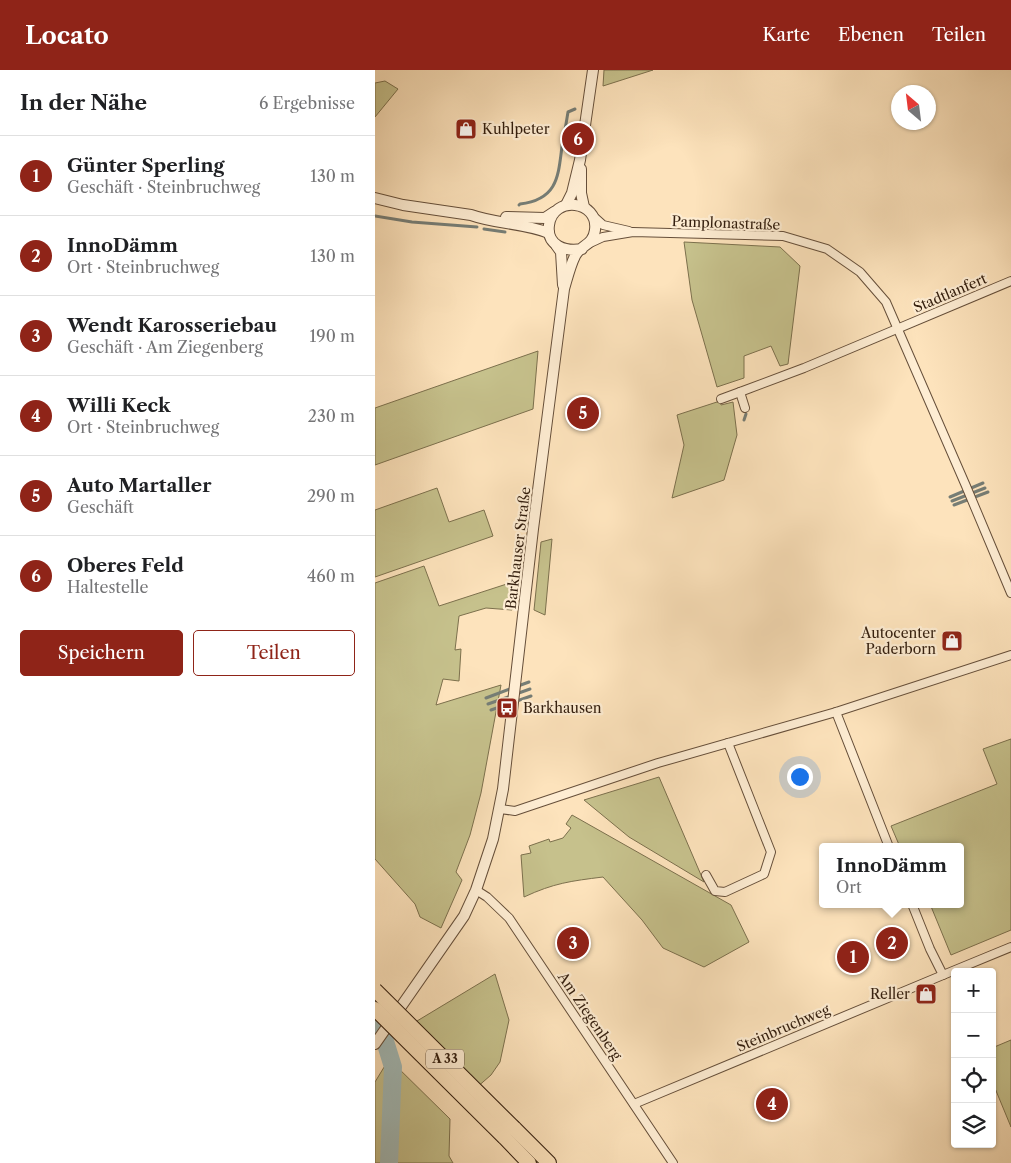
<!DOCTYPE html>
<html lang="de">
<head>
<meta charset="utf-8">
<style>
	body { margin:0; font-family:"Libre Caslon Text",serif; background:#f6f6f6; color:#202124 }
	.controls { position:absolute; right:15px; bottom:15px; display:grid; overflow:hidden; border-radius:5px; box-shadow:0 1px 4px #0004 }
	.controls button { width:45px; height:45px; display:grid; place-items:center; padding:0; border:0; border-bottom:1px solid #e0e0e0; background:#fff; color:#202124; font:25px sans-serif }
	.compass { position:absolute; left:516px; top:15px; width:45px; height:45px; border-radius:50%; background:#fff; box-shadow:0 1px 4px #0004; rotate:332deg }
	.you { position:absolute; left:424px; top:706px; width:18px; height:18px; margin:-12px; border:4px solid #fff; border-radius:50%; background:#1a73e8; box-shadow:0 0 0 8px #1a73e833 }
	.badge { display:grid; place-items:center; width:32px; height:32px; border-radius:50%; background:#8f2418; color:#fff; font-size:16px; font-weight:700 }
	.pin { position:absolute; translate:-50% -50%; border:2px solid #fff; box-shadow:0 1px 5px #0006 }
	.popup { position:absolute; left:444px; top:773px; width:145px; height:65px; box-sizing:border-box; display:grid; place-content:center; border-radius:5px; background:#fff; filter:drop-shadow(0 1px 4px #0005); font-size:16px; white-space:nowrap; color:#757577 }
	.popup b { font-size:19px; color:#202124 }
	.popup::after { content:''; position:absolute; left:50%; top:100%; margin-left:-10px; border:10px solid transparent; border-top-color:#fff }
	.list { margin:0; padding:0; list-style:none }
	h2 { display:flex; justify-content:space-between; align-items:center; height:65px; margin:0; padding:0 20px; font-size:21px }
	h2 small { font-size:16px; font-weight:400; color:#757577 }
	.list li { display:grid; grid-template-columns:32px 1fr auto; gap:15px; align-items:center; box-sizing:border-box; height:80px; padding:0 20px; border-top:1px solid #e0e0e0 }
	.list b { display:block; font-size:19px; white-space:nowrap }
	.list p { margin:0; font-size:16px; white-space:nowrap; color:#757577 }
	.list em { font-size:16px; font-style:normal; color:#757577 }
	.actions { display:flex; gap:10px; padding:15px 20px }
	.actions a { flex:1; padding:11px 0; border:1px solid #8f2418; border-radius:5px; text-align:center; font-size:18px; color:#8f2418 }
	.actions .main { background:#8f2418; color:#fff }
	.icon { flex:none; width:28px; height:28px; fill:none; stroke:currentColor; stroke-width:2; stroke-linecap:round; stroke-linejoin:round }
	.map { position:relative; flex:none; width:636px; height:1093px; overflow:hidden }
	header { display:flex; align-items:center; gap:30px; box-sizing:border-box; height:70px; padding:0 25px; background:#8f2418; color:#fff }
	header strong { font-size:24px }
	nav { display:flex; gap:28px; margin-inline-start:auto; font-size:18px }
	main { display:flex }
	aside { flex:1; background:#fff }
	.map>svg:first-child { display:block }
</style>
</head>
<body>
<header>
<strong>Locato</strong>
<nav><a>Karte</a><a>Ebenen</a><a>Teilen</a></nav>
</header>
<main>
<aside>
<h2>In der Nähe<small>6 Ergebnisse</small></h2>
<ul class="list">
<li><span class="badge">1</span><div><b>Günter Sperling</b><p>Geschäft · Steinbruchweg</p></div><em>130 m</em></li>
<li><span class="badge">2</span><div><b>InnoDämm</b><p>Ort · Steinbruchweg</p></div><em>130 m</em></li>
<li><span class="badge">3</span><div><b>Wendt Karosseriebau</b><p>Geschäft · Am Ziegenberg</p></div><em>190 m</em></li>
<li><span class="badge">4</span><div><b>Willi Keck</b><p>Ort · Steinbruchweg</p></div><em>230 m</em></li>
<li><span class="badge">5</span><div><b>Auto Martaller</b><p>Geschäft</p></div><em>290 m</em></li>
<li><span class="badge">6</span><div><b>Oberes Feld</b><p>Haltestelle</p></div><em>460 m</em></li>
</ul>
<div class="actions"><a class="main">Speichern</a><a>Teilen</a></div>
</aside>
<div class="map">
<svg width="636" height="1093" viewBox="0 0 636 1093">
	<rect width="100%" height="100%" fill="#fde3bc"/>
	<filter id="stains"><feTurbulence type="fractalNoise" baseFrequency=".004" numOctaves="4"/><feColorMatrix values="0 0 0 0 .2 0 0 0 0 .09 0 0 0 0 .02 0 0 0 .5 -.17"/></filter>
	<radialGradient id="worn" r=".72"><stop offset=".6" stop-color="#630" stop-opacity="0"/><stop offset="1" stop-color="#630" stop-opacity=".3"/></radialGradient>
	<g fill="#c6c18c" stroke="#7c704d">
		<path d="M229,0H278L228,16Z"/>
		<path d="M10,11L23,19L0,47V13Z"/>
		<path d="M309,172L405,177L425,196L413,294L405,296L396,276L369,286V308L342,317L317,230Z"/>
		<path d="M163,281L158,339L0,395V338Z"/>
		<path d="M345,331L346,335L358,332L362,365L349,410L297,428L309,375L302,345Z"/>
		<path d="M62,418L74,452L109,440L118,466L0,507V440Z"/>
		<path d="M177,469L170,545L159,540L166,472Z"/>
		<path d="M49,496L64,536L141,511L137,540L111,538L84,546L80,580L86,579L84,611L68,609L61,635L126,615L106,723L95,765L81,802L87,810L66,858L45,847L40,834L0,789V513Z"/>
		<path d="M636,669V860L576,885L555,834H586V777H525L516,756L622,714L608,679Z"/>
		<path d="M284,707L329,812L254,767L209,730Z"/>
		<path d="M197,745L356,835L374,872L329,897L288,878L267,850L228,807C196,811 179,813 149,827L146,785L156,783L154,776L174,769L175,772L188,768L196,758L191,754Z"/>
		<path d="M120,904L134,950L125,992L116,1005L85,1032L42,951Z"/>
		<path d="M636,970V1057L617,1011V978Z"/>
		<path d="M14,989L75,1049L74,1086L78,1093H0V1012Z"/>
	</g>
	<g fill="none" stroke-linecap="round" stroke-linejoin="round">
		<g stroke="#767d75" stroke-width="3">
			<path d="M190,60L193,42L200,39"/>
			<path d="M144,135L145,134C186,129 183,102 188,69"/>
			<path d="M0,146L37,152L102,157"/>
			<path d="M109,159L130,162"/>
			<path d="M369,350L371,344"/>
			<path d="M575,427L608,413"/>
			<path d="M577,431L610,418"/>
			<path d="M579,435L613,422"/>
			<path d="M143,616L154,612"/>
			<path d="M141,624L155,619"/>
			<path d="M111,628L137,618"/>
			<path d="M113,634L136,626"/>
			<path d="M116,640L156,626"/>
		</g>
		<path stroke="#a3bcba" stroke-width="18" d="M0,939L18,997L14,1093"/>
		<g stroke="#664f3a" stroke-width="10">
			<g id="minor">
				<path d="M218,146L228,155L254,161"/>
				<path d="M215,173L228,167L258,162L408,166L452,179L485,202L511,232L591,416L636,523"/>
				<path d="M346,329L365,322"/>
				<path d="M370,338L365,322L429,298L636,211"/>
				<path d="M461,642L514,777"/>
				<path d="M125,739L140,741L283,693L461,642L636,585"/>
				<path d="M331,805L340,821L350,822L389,804L396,782L353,673"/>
				<path d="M101,820L112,827L134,848L298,1093"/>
				<path d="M568,905L636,877"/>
				<path d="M259,1034L568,905L555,879L537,834"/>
			</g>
		</g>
		<g stroke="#664f3a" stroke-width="12">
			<g id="tertiary">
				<path d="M206,99V123L209,137"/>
				<path d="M0,128L28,135L96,145C121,154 149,153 174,163"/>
				<path d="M191,135L197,123L205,90L218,0"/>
				<path d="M131,147L170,148L179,142"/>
				<path d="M181,175L186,182L188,215"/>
				<path d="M0,974L89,846L101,820L118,769L128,719L158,459L189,219C192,209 195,196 200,186C205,175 218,176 220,160C224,130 178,125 174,155C171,176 191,182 207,179"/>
			</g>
		</g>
		<g stroke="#331e0e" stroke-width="16">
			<g id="motorway">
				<path d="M139,1058L174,1093"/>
				<path d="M129,1067L154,1093"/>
			</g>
		</g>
		<use href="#minor" stroke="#feedd3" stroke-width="8"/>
		<use href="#tertiary" stroke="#feedd3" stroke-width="10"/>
		<use href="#motorway" stroke="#fde3bc" stroke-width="14"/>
		<g stroke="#331e0e" stroke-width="16" stroke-linecap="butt">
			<g id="motorway-bridge">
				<path d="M0,920L139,1058"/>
				<path d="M0,939L129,1067"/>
			</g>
		</g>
		<use href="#motorway-bridge" stroke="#fde3bc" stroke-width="14"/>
	</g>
	<defs>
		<g id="shop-square" transform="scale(1.125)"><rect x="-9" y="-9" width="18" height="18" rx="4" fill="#8f2418" stroke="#feedd3"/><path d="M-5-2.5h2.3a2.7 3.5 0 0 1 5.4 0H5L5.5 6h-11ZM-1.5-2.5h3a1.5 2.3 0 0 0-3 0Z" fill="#fff"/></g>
		<g id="bus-square" transform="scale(1.125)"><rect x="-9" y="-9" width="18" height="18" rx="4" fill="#8f2418" stroke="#feedd3"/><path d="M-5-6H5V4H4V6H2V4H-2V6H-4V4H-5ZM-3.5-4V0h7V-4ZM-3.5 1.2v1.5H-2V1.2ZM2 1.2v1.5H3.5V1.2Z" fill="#fff"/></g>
	</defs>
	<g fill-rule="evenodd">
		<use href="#shop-square" x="91" y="59"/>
		<use href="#shop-square" x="577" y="571"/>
		<use href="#bus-square" x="132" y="638"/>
		<use href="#shop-square" x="551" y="924"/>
	</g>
	<g text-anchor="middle" stroke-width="4.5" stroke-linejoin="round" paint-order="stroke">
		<rect fill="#feedd3" stroke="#705c49" stroke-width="1" x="51" y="979.5" width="38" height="19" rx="4"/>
		<g font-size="12" font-weight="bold" fill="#331e0e">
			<text x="70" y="993">A 33</text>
		</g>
		<g font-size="14" fill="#331e0e" stroke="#feedd3" text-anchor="start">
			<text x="107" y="64">Kuhlpeter</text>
			<text x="561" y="568" text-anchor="end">Autocenter<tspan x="561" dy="16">Paderborn</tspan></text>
			<text x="148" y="643">Barkhausen</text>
			<text x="535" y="929" text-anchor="end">Reller</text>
		</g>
		<g font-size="14" fill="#331e0e" stroke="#feedd3">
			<text transform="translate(351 153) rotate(2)" y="5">Pamplonastraße</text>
			<text transform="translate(575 223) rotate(-23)" y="5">Stadtlanfert</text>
			<text transform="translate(143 478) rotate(-83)" y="5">Barkhauser Straße</text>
			<text transform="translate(215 946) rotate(56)" y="5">Am Ziegenberg</text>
			<text transform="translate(408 958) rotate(-23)" y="5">Steinbruchweg</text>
		</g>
	</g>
	<rect width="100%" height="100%" filter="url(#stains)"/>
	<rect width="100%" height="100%" fill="url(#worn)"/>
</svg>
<div class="controls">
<button>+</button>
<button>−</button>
<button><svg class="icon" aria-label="locate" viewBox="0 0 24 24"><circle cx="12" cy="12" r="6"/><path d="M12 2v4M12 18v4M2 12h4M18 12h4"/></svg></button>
<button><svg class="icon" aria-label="layers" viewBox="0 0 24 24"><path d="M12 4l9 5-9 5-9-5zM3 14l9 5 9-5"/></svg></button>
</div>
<svg class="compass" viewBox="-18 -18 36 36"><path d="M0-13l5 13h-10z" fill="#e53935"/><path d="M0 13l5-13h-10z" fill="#757577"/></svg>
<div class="you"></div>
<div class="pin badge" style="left:478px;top:887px">1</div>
<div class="pin badge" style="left:517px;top:873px">2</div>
<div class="popup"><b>InnoDämm</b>Ort</div>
<div class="pin badge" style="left:198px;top:873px">3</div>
<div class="pin badge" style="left:397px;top:1034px">4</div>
<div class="pin badge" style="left:208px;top:343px">5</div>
<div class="pin badge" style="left:203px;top:69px">6</div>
</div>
</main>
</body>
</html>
